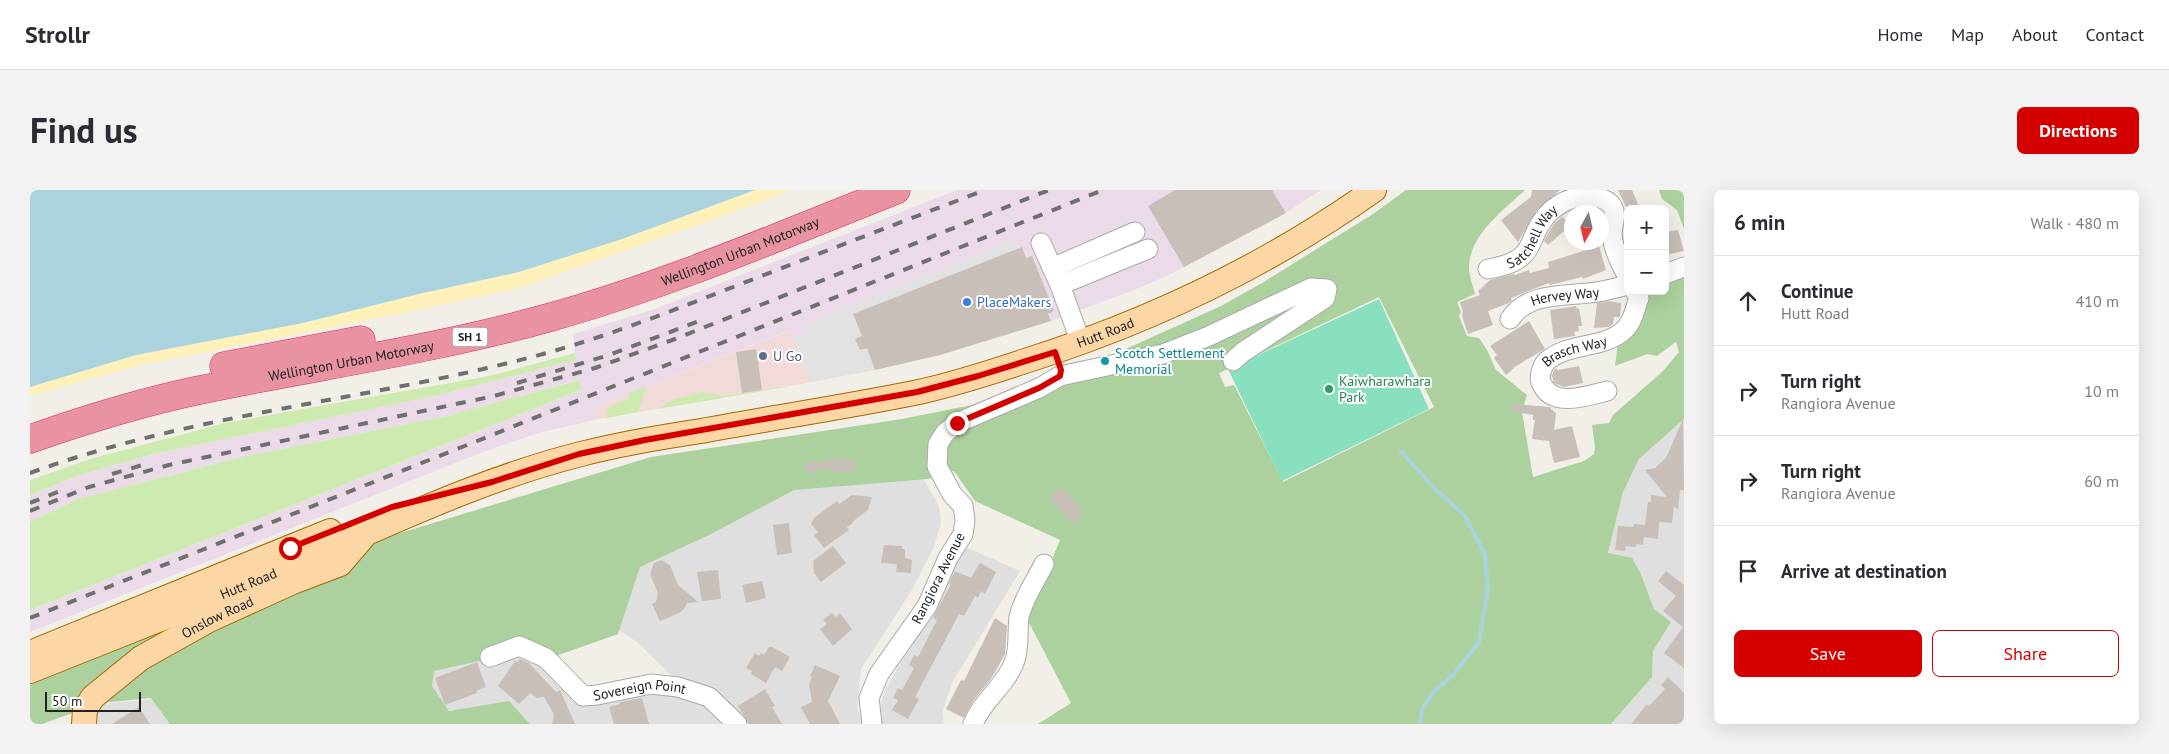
<!DOCTYPE html>
<html lang="en">
<head>
<meta charset="utf-8">
<style>
	body { margin:0; font-family:"PT Sans",sans-serif; background:#f2f2f3; color:#2b2b33 }
	.controls { position:absolute; right:15px; top:15px; display:grid; overflow:hidden; border-radius:8px; box-shadow:0 5px 20px #0002 }
	.controls button { width:45px; height:45px; display:grid; place-items:center; padding:0; border:0; border-bottom:1px solid #e1e1e2; background:#fff; color:#2b2b33; font:25px sans-serif }
	.compass { position:absolute; left:1534px; top:15px; width:45px; height:45px; border-radius:50%; background:#fff; box-shadow:0 5px 20px #0002; rotate:188deg }
	.scale { position:absolute; left:15px; bottom:12px; width:96px; box-sizing:border-box; padding-left:5px; border:2px solid #222; border-top:0; font-size:14px; line-height:18px; white-space:nowrap; color:#222; -webkit-text-stroke:4px #fff; paint-order:stroke }
	.stop { position:absolute; width:15px; height:15px; margin:-11px; border:4px solid #d40000; border-radius:50%; background:#fff }
	.stop.end { background:#d40000; border-color:#fff; box-shadow:0 1px 5px #0008 }
	.list { margin:0; padding:0; list-style:none }
	h2 { display:flex; justify-content:space-between; align-items:center; height:65px; margin:0; padding:0 20px; font-size:21px }
	h2 small { font-size:16px; font-weight:400; color:#7c7c81 }
	.list li { display:grid; grid-template-columns:32px 1fr auto; gap:15px; align-items:center; box-sizing:border-box; height:90px; padding:0 20px; border-top:1px solid #e1e1e2 }
	.list b { display:block; font-size:19px; white-space:nowrap }
	.list p { margin:0; font-size:16px; white-space:nowrap; color:#7c7c81 }
	.list em { font-size:16px; font-style:normal; color:#7c7c81 }
	.actions { display:flex; gap:10px; padding:15px 20px }
	.actions a { flex:1; padding:11px 0; border:1px solid #d40000; border-radius:8px; text-align:center; font-size:18px; color:#d40000 }
	.actions .main { background:#d40000; color:#fff }
	.icon { flex:none; width:28px; height:28px; fill:none; stroke:currentColor; stroke-width:2; stroke-linecap:round; stroke-linejoin:round }
	.map { position:relative; flex:none; width:1654px; height:534px; overflow:hidden; border-radius:8px }
	header { display:flex; align-items:center; gap:30px; box-sizing:border-box; height:70px; padding:0 25px; background:#fff; border-bottom:1px solid #e1e1e2 }
	header strong { font-size:24px }
	nav { display:flex; gap:28px; margin-inline-start:auto; font-size:18px }
	.intro { display:flex; align-items:center; justify-content:space-between; box-sizing:border-box; height:120px; padding:0 30px }
	h1 { margin:0; font-size:35px }
	.button { padding:12px 22px; border-radius:8px; background:#d40000; color:#fff; font-size:18px; font-weight:700 }
	main { display:flex; gap:30px; padding:0 30px }
	aside { flex:1; background:#fff; border-radius:8px; box-shadow:0 5px 20px #0002 }
	.map>svg:first-child { display:block }
</style>
</head>
<body>
<header>
<strong>Strollr</strong>
<nav><a>Home</a><a>Map</a><a>About</a><a>Contact</a></nav>
</header>
<div class="intro"><h1>Find us</h1><a class="button">Directions</a></div>
<main>
<div class="map">
<svg width="1654" height="534" viewBox="0 0 1654 534">
	<rect width="100%" height="100%" fill="#f2efe9"/>
	<g fill="#e0dfdf">
		<path d="M1654,229V534H1581L1622,487L1623,461L1641,432L1624,419L1611,384L1578,364L1593,302L1609,269Z"/>
		<path d="M893,288L909,316L911,333L903,359L880,403L831,479L827,518L833,534H714L643,487L607,452L587,439L608,372L769,297Z"/>
		<path d="M933,356L990,381L922,493L912,523L914,534H852L850,517L853,505Z"/>
		<path d="M478,451L531,479L539,505L548,513L594,499L668,509L696,534H492L475,517L406,521L395,476Z"/>
		<path d="M134,508L147,534H56L60,515Z"/>
	</g>
	<path fill="#f2dad9" d="M761,140L782,192L569,229L566,217Z"/>
	<path fill="#ebdbe8" d="M927,0H1291L1254,24L1139,85L1104,100L1021,131L910,165L782,192L760,140L566,217L569,229L512,242L453,262L0,442V420L551,200L548,190L417,226L216,266L48,309L0,332V305L50,285L123,264L405,206L546,170L543,144L622,120Z"/>
	<g fill="#cdebb0">
		<path d="M545,163L546,170L405,206L123,264L50,285L0,305V290L60,269L195,233L459,186Z"/>
		<path d="M549,190L551,200L0,420V332L48,309L216,266L417,226Z"/>
		<path d="M616,197L608,222L576,228L579,217L598,209L599,203Z"/>
		<path d="M751,197H757L628,219L642,210L672,202L693,206Z"/>
	</g>
	<g fill="#add19e" fill-rule="evenodd">
		<path d="M1376,0H1495C1473,21 1440,44 1439,77C1439,86 1443,96 1445,104L1427,112L1431,122L1429,126L1437,146L1449,148L1457,160L1466,180L1497,205L1492,222L1503,287L1554,271L1564,264L1565,257L1562,235L1579,233L1583,225L1633,181L1649,162L1646,152L1627,166L1617,164L1585,176L1589,144L1612,101H1635V87L1654,77V229L1609,269L1593,302L1578,363L1602,368L1611,384L1624,419L1641,432L1623,461L1622,487L1581,534H1008L1041,513L997,429L1030,350L945,311L924,281L898,289L764,300L681,344L610,377L588,444L520,468L490,456L462,468L404,481L402,496L419,521L479,511L500,534H140L121,508L71,513L12,534H0V495L8,482L291,367L621,267L872,229L942,215L1078,167L1191,116L1232,93L1343,24ZM1349,107L1404,217L1253,292L1204,195L1195,197L1189,183Z"/>
		<path d="M1629,0H1654V39L1647,20L1632,9Z"/>
	</g>
	<path fill="#fff1ba" d="M725,0H760L699,24L489,98L369,124L111,175L0,206V197L106,165L273,133L393,103L489,82L592,49Z"/>
	<path fill="#88e0be" d="M1349,109L1399,219L1252,291L1198,179Z"/>
	<path fill="#e2e2e2" d="M986,49L990,58L883,100L882,98L874,101L875,104L824,124L832,146L826,149L830,160L837,158L845,180L782,192L764,148L774,144L771,136Z"/>
	<path fill="#aad3df" d="M0,0H725L592,49L489,82L393,103L273,133L106,165L0,197Z"/>
	<g fill="none" stroke-linecap="round" stroke-linejoin="round">
		<path stroke="#aad3df" stroke-width="4" d="M1371,261L1405,299L1435,326L1455,365L1458,399L1449,452L1423,485L1403,502L1392,520L1390,534"/>
	</g>
	<g fill="#c7bfb8">
		<path d="M1145,0H1242L1256,23L1154,77L1118,16Z"/>
		<path d="M1502,0H1530L1507,20L1488,52L1471,30L1501,7Z"/>
		<path d="M1588,0H1602L1610,19H1597Z"/>
		<path d="M1532,27L1541,35L1518,55L1514,51L1516,47L1524,34Z"/>
		<path d="M1648,40L1654,61L1635,65V42Z"/>
		<path d="M1569,56L1576,80L1553,89L1552,87L1520,95L1519,93L1481,108L1482,110L1479,113L1458,121L1463,135L1438,144L1432,126L1433,122L1430,112L1450,105L1448,101L1460,90L1484,84L1485,85L1499,80L1500,83L1519,78L1518,72Z"/>
		<path d="M992,57L996,68L1002,66L1024,121L1018,124L1021,131L910,165L845,180L837,158L830,160L825,149L832,146L823,124Z"/>
		<path d="M1578,111L1591,113L1590,127H1584L1583,134L1578,137L1564,138L1567,113Z"/>
		<path d="M1546,116L1547,119L1549,118L1552,136H1548L1549,141L1544,142L1545,146L1524,149L1520,120Z"/>
		<path d="M1499,131L1515,159L1486,176L1476,185L1464,168L1467,165L1460,156Z"/>
		<path d="M726,159L732,200L712,203L706,162Z"/>
		<path d="M1549,176L1553,193L1534,197L1524,193L1522,186L1524,180L1526,178L1529,182L1528,180Z"/>
		<path d="M1482,214L1521,217V219L1526,223L1524,240L1542,236L1550,267L1524,273L1519,251L1502,249L1505,230H1503V225L1481,221Z"/>
		<path d="M1653,229L1654,300H1650L1648,320L1644,316L1642,333L1629,332L1628,349L1614,347L1613,355L1606,354V357L1596,356L1595,361L1585,360L1588,336L1603,337L1604,334L1615,335L1618,312H1621V305L1637,307L1615,280L1625,278L1636,268Z"/>
		<path d="M800,268L826,271L824,283L786,279V282H775V272H799Z"/>
		<path d="M1030,297L1051,317L1049,320L1052,325L1043,334L1019,308Z"/>
		<path d="M822,305L842,307L838,320L822,332L823,333L817,337L819,340L794,358L784,345L788,342L781,334L784,328L807,311L809,314Z"/>
		<path d="M759,333L762,363L747,365L743,335Z"/>
		<path d="M854,355L872,356V359H875V368L882,370L881,383L866,382L867,374L851,373Z"/>
		<path d="M803,356L816,373L791,392L784,383L783,371Z"/>
		<path d="M631,370L640,375L648,395L668,412L657,413L654,419L649,423L630,431L622,414L626,412L628,403L620,384L624,373Z"/>
		<path d="M950,373L966,382L955,404L951,401L948,408L945,406L934,426L929,424L885,507L889,509L878,529L862,520L868,510L863,508L868,498L872,500L884,478L879,475L884,465L888,467L907,430L903,428L921,394L919,393L925,381L941,388Z"/>
		<path d="M688,380L691,409L672,411L667,382Z"/>
		<path d="M1636,381L1654,395V478L1634,463L1653,437L1633,421L1646,406L1628,391Z"/>
		<path d="M732,391L736,408L716,413L712,395Z"/>
		<path d="M802,423L806,427L810,423L822,439L803,456L790,439L797,434L793,430Z"/>
		<path d="M965,428L977,436L975,464L962,487L943,511L934,528L916,519L931,490L934,491Z"/>
		<path d="M739,457H742L760,467L752,481L745,477L736,493L721,484L722,481L716,478L725,463L729,466L731,463L734,465Z"/>
		<path d="M490,469L499,473L526,502L530,500L545,534H522L524,524L514,507L507,508L500,503L489,514L468,496L485,471L487,472Z"/>
		<path d="M447,472L456,497L446,501L447,503L415,515L405,488Z"/>
		<path d="M785,475L810,486L798,511L810,534H780L771,517L782,512L779,494L782,487L780,486Z"/>
		<path d="M1638,487L1654,503V530L1650,534H1601L1617,514L1619,516L1635,499L1631,495Z"/>
		<path d="M735,499L745,516L742,517L752,534H719L708,516Z"/>
		<path d="M612,508L619,534H584L579,517L590,514V512Z"/>
		<path d="M109,517L120,534H82Z"/>
	</g>
	<g fill="none" stroke-linecap="round" stroke-linejoin="round">
		<g stroke="#a9a9a9" stroke-width="21">
			<g id="minor">
				<path d="M1011,53L1030,95L1051,153"/>
				<path d="M1022,78L1105,42"/>
				<path id="s1" d="M1458,79C1470,77 1484,74 1493,65C1500,59 1502,50 1506,42C1516,19 1538,4 1564,7C1571,8 1580,11 1583,18C1587,26 1582,36 1582,44C1583,59 1591,75 1598,87"/>
				<path d="M1635,84L1654,77"/>
				<path d="M1030,95L1118,59"/>
				<path id="s2" d="M1480,129C1497,103 1532,106 1559,103C1573,102 1585,98 1598,95"/>
				<path id="s3" d="M1577,201C1557,206 1521,219 1511,192C1509,187 1512,175 1517,171C1537,153 1570,159 1592,142C1603,133 1604,121 1609,108L1605,101"/>
				<path id="s4" d="M460,467L489,456L516,468L553,506L567,505L621,494L648,497L679,507L707,534"/>
				<path d="M842,534L839,508L849,484L897,416L918,368L933,344L935,330L933,316L922,304L907,276L908,254L915,243L927,233L1009,198L1030,186L1133,164L1179,146L1281,98L1297,99L1295,108L1213,162L1203,171"/>
				<path d="M943,534C952,511 975,496 984,473C990,458 987,442 989,427C993,409 1006,390 1014,374"/>
			</g>
		</g>
		<g stroke="#a06b00" stroke-width="26">
			<g id="major">
				<path d="M0,463L300,341"/>
				<path id="s5" d="M0,481C87,446 175,412 261,376C355,336 451,289 551,264C590,254 631,247 671,241C742,228 814,217 884,203C922,195 959,183 995,171C1119,132 1238,75 1344,0"/>
				<path id="s6" d="M54,534L55,519L63,507L111,468L179,430L265,391L310,374L334,346"/>
			</g>
		</g>
		<g stroke="#dc2a67" stroke-width="29">
			<g id="highway">
				<path d="M194,176L331,150"/>
				<path id="s7" d="M0,249C54,230 109,213 165,201C284,176 404,160 521,127C639,94 752,45 866,0"/>
			</g>
		</g>
		<use href="#minor" stroke="#fff" stroke-width="19"/>
		<use href="#major" stroke="#fcd6a4" stroke-width="24"/>
		<use href="#highway" stroke="#e892a2" stroke-width="28"/>
		<g stroke="#707070" stroke-width="4" stroke-dasharray="10 10" stroke-linecap="butt">
			<path d="M487,193L579,165L672,130"/>
			<path d="M0,283C161,224 333,211 498,168C572,149 641,121 711,94C793,62 874,31 955,0"/>
			<path d="M82,284L116,274"/>
			<path d="M0,313L30,301"/>
			<path d="M0,321L59,297L139,275L464,206L565,178L645,149L1019,0"/>
			<path d="M0,428L432,257L1073,0"/>
		</g>
	</g>
	<g fill="none" stroke-linecap="round" stroke-linejoin="round">
		<path stroke="#d40000" stroke-width="6" d="M260,358L362,317L462,292L549,264L615,250L887,202L948,186L1025,162L1031,180L1030,186L1009,198L927,233"/>
	</g>
	<circle fill="#3f7fe0" stroke="#fff" stroke-width="2" cx="937" cy="112" r="5"/>
	<circle fill="#5c6f8a" stroke="#fff" stroke-width="2" cx="733" cy="166" r="5"/>
	<circle fill="#0f9aa8" stroke="#fff" stroke-width="2" cx="1075" cy="171" r="5"/>
	<circle fill="#2e9e5b" stroke="#fff" stroke-width="2" cx="1299" cy="199" r="5"/>
	<g text-anchor="middle" stroke-width="4" stroke-linejoin="round" paint-order="stroke">
		<rect fill="#fff" stroke="#646464" stroke-width="1" x="422.5" y="137.5" width="35" height="19" rx="4"/>
		<g font-size="12" font-weight="bold" fill="#222">
			<text x="440" y="151">SH 1</text>
		</g>
		<g font-size="14" fill="#222" stroke="#fff">
			<text dy="5" stroke="none"><textPath href="#s1" startOffset="58">Satchell Way</textPath></text>
			<text dy="5" stroke="none"><textPath href="#s7" startOffset="736">Wellington Urban Motorway</textPath></text>
			<text dy="5" stroke="none"><textPath href="#s2" startOffset="62">Hervey Way</textPath></text>
			<text dy="5" stroke="none"><textPath href="#s5" startOffset="1132">Hutt Road</textPath></text>
			<text dy="5" stroke="none"><textPath href="#s3" startOffset="126">Brasch Way</textPath></text>
			<text dy="5" stroke="none"><textPath href="#s7" startOffset="331">Wellington Urban Motorway</textPath></text>
			<text transform="translate(908 388) rotate(-63)" y="5">Rangiora Avenue</text>
			<text dy="5" stroke="none"><textPath href="#s5" startOffset="235">Hutt Road</textPath></text>
			<text dy="5" stroke="none"><textPath href="#s6" startOffset="178">Onslow Road</textPath></text>
			<text dy="5" stroke="none"><textPath href="#s4" startOffset="171">Sovereign Point</textPath></text>
		</g>
		<g font-size="14" fill="#366cbe" stroke="#fff" text-anchor="start">
			<text x="947" y="117">PlaceMakers</text>
		</g>
		<g font-size="14" fill="#0d838f" stroke="#fff" text-anchor="start">
			<text x="1085" y="168">Scotch Settlement<tspan x="1085" dy="16">Memorial</tspan></text>
		</g>
		<g font-size="14" fill="#4e5e75" stroke="#fff" text-anchor="start">
			<text x="743" y="171">U Go</text>
		</g>
		<g font-size="14" fill="#27864d" stroke="#fff" text-anchor="start">
			<text x="1309" y="196">Kaiwharawhara<tspan x="1309" dy="16">Park</tspan></text>
		</g>
	</g>
</svg>
<div class="controls">
<button>+</button>
<button>−</button>
</div>
<svg class="compass" viewBox="-18 -18 36 36"><path d="M0-13l5 13h-10z" fill="#e53935"/><path d="M0 13l5-13h-10z" fill="#7c7c81"/></svg>
<div class="scale">50 m</div>
<div class="stop" style="left:260px;top:358px"></div>
<div class="stop end" style="left:927px;top:233px"></div>
</div>
<aside>
<h2>6 min<small>Walk · 480 m</small></h2>
<ul class="list">
<li><svg class="icon" aria-label="ahead" viewBox="0 0 24 24"><path d="M12 20V5M6 11l6-6 6 6"/></svg><div><b>Continue</b><p>Hutt Road</p></div><em>410 m</em></li>
<li><svg class="icon" aria-label="right" viewBox="0 0 24 24"><path d="M7 20v-9h11M14 6l5 5-5 5"/></svg><div><b>Turn right</b><p>Rangiora Avenue</p></div><em>10 m</em></li>
<li><svg class="icon" aria-label="right" viewBox="0 0 24 24"><path d="M7 20v-9h11M14 6l5 5-5 5"/></svg><div><b>Turn right</b><p>Rangiora Avenue</p></div><em>60 m</em></li>
<li><svg class="icon" aria-label="arrive" viewBox="0 0 24 24"><path d="M6 21V4h12l-3 4 3 4H6"/></svg><div><b>Arrive at destination</b></div></li>
</ul>
<div class="actions"><a class="main">Save</a><a>Share</a></div>
</aside>
</main>
</body>
</html>
